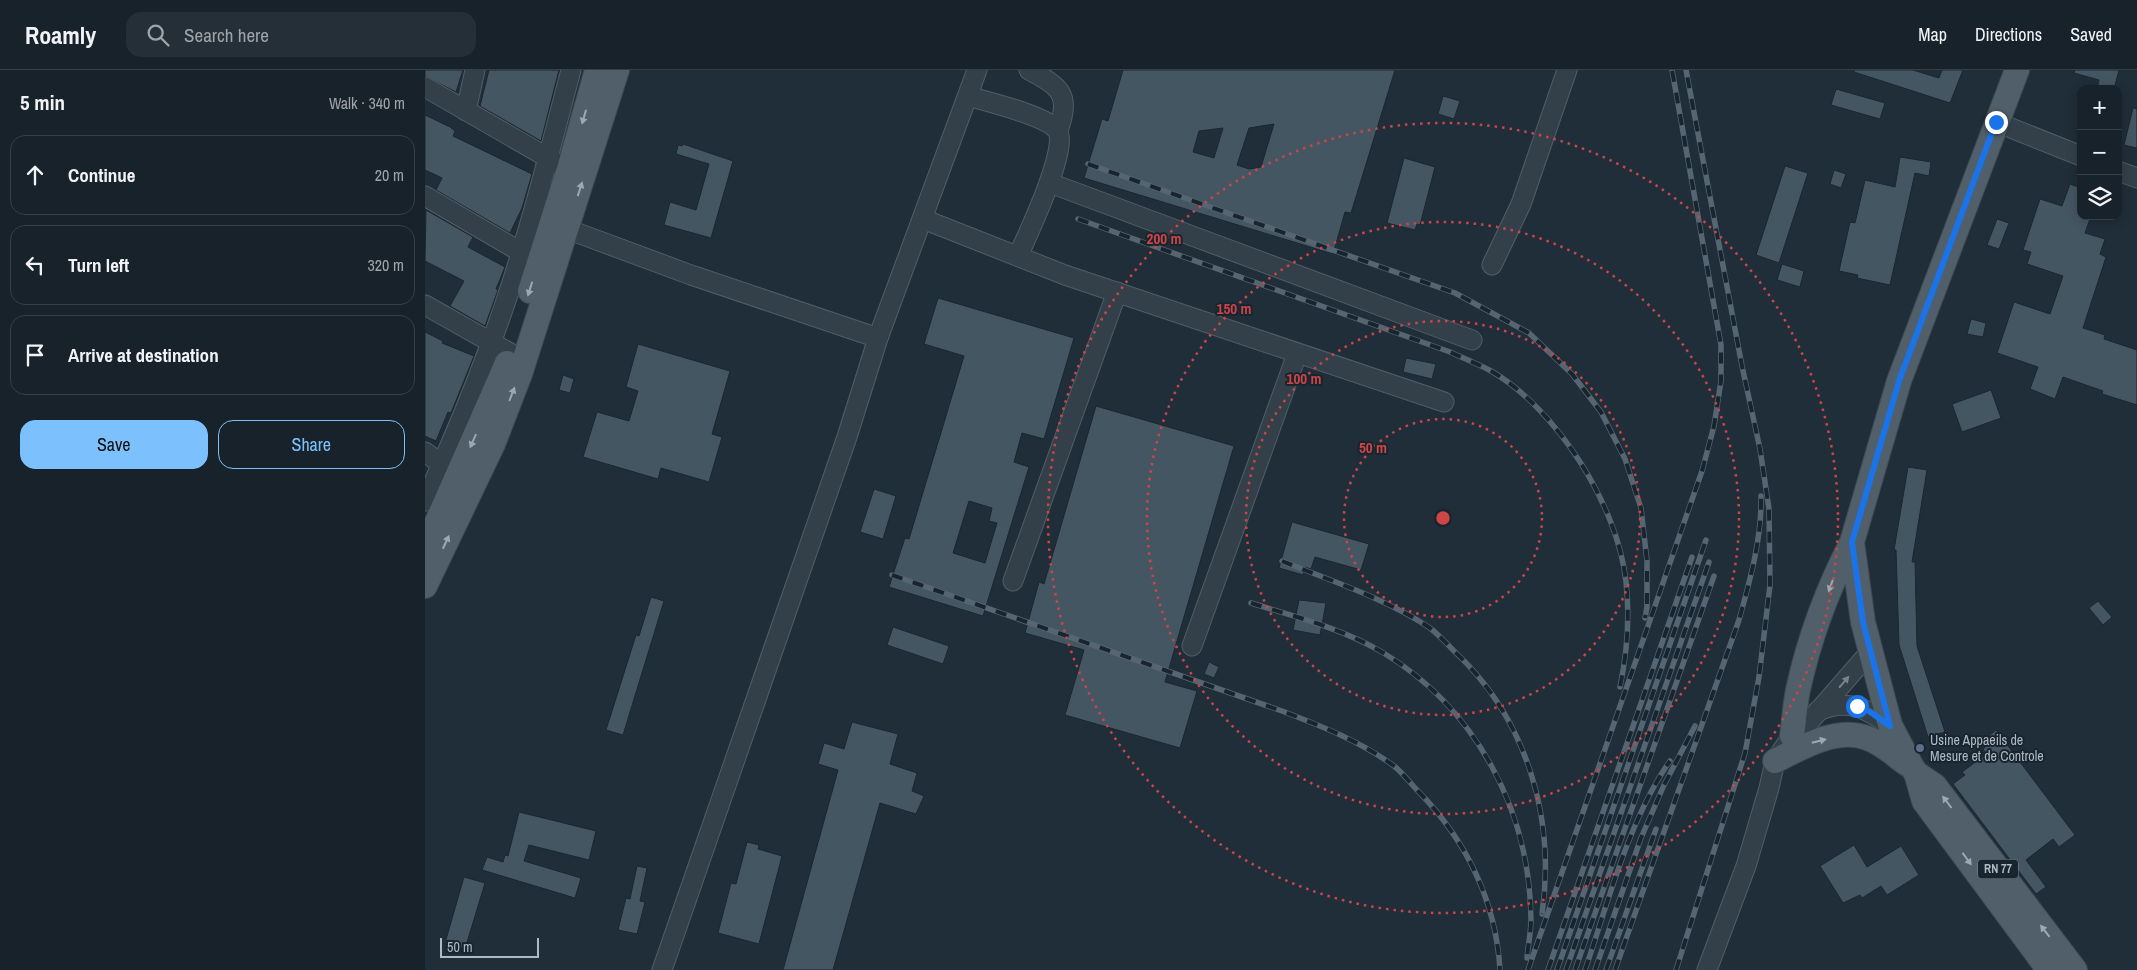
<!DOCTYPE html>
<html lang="en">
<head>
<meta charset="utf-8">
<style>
	body { margin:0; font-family:"Archivo Narrow",sans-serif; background:#252f37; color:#f1f3f6 }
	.controls { position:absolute; right:15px; top:15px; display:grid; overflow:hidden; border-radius:10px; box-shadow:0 2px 12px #0003 }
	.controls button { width:45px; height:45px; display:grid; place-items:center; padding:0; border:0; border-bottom:1px solid #363f47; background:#18222b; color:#f1f3f6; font:25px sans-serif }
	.scale { position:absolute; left:15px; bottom:12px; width:99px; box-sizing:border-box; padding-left:5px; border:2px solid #aebbc6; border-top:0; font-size:14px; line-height:18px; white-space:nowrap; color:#aebbc6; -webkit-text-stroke:4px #19252e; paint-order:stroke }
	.stop { position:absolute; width:15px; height:15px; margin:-11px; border:4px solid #1a73e8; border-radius:50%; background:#fff }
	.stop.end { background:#1a73e8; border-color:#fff; box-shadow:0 1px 5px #0008 }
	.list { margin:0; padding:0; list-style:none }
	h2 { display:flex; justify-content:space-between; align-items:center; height:65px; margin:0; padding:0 20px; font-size:21px }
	h2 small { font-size:16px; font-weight:400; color:#9fa4a9 }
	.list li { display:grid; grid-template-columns:32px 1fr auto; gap:15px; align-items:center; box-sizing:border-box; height:80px; margin:0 10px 10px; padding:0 10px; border:1px solid #363f47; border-radius:15px }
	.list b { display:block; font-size:19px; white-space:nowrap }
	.list em { font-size:16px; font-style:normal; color:#9fa4a9 }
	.actions { display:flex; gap:10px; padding:15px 20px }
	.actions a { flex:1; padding:11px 0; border:1px solid #7cc1fd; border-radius:15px; text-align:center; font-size:18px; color:#7cc1fd }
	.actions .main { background:#7cc1fd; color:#111 }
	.icon { flex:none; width:28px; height:28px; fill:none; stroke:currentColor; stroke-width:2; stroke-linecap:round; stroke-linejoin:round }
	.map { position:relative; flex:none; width:1712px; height:900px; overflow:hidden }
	header { display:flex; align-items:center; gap:30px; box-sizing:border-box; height:70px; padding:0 25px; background:#18222b; border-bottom:1px solid #363f47 }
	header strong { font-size:24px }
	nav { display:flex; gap:28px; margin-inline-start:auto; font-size:18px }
	.search { width:350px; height:45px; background:#252f37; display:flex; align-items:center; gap:12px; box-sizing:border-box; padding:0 18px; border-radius:15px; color:#9fa4a9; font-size:19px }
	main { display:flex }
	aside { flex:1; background:#18222b }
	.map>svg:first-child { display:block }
</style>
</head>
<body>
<header>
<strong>Roamly</strong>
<div class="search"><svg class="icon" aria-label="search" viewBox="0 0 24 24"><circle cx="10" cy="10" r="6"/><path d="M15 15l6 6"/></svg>Search here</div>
<nav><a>Map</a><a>Directions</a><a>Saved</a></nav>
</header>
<main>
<aside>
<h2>5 min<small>Walk · 340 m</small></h2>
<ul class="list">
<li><svg class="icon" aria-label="ahead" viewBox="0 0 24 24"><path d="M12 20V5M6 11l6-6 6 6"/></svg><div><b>Continue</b></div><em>20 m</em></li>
<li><svg class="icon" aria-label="left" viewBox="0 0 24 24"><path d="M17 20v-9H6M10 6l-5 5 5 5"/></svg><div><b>Turn left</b></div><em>320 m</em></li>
<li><svg class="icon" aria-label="arrive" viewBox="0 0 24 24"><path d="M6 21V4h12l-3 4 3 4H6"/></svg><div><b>Arrive at destination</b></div></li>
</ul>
<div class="actions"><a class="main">Save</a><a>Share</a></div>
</aside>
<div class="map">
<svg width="1712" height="900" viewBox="0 0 1712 900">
	<rect width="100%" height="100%" fill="#202e39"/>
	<g fill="#455663" stroke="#1b2730" fill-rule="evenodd">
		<path d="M0,0H38L31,22L0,6Z"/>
		<path d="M64,0H134L116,71L55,36Z"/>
		<path d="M698,0H970L926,143L920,142L908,184L659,108L677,49L683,51ZM849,54L836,97L824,99L812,95L824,58ZM798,58L789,88L768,82L774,61Z"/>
		<path d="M1429,0H1488L1514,8L1517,0H1538L1525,33L1429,2Z"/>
		<path d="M1650,0H1694L1689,19H1672L1674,10L1649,3Z"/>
		<path d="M1411,19L1460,33L1455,49L1406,35Z"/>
		<path d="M1018,26L1035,31L1029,49L1013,44Z"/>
		<path d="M1708,38L1712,39V78L1699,75Z"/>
		<path d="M0,45L25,57L30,61L28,66L107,104L97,138L85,163L11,120L17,108L0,100Z"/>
		<path d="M258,74L308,91L286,168L239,155L245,132L271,140L284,94L251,84L253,75L257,76Z"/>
		<path d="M1475,87L1506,92L1504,106L1490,103L1465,215L1432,208L1433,205L1414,201L1425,152L1430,153L1440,110L1470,117Z"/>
		<path d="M979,88L1010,97L995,155L992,154L990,160L962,153Z"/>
		<path d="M1360,96L1383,103L1354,193L1331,185Z"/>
		<path d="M1409,100L1421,104L1416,118L1405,114Z"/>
		<path d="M1645,114L1656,118V146H1666L1660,163L1680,169L1675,184L1681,187L1658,258L1680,265L1679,269L1712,280V335L1677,324L1678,321L1638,307L1630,329L1605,319L1613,297L1572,283L1589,232L1625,244L1638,206L1602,194L1606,182L1598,180L1615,129L1637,136Z"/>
		<path d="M1,140L48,167L43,177L80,197L71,219L73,220L60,256L25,236L39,211L0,191Z"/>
		<path d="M1572,149L1584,153L1574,179L1562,175Z"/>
		<path d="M1357,194L1379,201L1375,217L1352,210Z"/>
		<path d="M513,228L649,268L619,369L597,363L589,392L604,397L558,546L464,517L480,468L484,469L539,286L499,274ZM544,431L567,438L564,451L572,453L560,493L528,483Z"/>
		<path d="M1546,249L1561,253L1558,267L1542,264Z"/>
		<path d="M0,262L18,271L17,273L49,286L26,343L23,342L11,371L0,366Z"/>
		<path d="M213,274L305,301L287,364L297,367L284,412L236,398L233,409L158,387L172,342L204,351L213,321L201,317Z"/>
		<path d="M981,288L1011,294L1007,309L978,302Z"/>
		<path d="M138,305L149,309L145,323L134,320Z"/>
		<path d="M1566,320L1576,348L1537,362L1527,334Z"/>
		<path d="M671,336L809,376L740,612L772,621L755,678L640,645L659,580L600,563L614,512L619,514Z"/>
		<path d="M1483,397L1502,400L1487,492H1490L1492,576L1520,662L1503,667L1474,575L1471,480H1469Z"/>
		<path d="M449,419L471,426L458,469L435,462Z"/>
		<path d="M867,452L944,474L936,500L890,487L886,499L880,497L878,505L854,498Z"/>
		<path d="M226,527L239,531L198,665L181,660L211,565L214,566Z"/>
		<path d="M874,530L901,533L895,565L868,560Z"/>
		<path d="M1673,531L1687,547L1678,555L1664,538Z"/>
		<path d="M468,557L524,576L518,594L462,575Z"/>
		<path d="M784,592L794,597L789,608L779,604Z"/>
		<path d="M427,652L473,664L465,694L492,703L487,721L499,726L491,744L455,733L408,900H358L413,700L393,694L399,673L419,679Z"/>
		<path d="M1571,660L1650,765L1634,777L1628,769L1601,790L1621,817L1611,824L1528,714L1540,705L1537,702L1561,684L1558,679L1564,674L1560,669Z"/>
		<path d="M94,742L171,761L164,790L104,775L99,791L156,808L150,828L57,800L62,787L78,792L80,785L83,786Z"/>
		<path d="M322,772L334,775L333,779L357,786L334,874L293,863L306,813L311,814Z"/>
		<path d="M1429,775L1442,797L1476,776L1494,805L1462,825L1456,816L1437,828L1435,825L1418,833L1395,796Z"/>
		<path d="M212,796L222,798L215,831L220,832L212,864L193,860L201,828L205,829Z"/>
		<path d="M39,807L60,813L40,879L20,873Z"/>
	</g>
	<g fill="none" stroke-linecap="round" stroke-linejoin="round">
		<g stroke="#515e67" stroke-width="21">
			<g id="minor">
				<path d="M604,0C634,16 647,24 633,60"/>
				<path d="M0,17L132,93"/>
				<path d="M543,26C563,32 620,45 632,60C645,76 602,166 593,186"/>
				<path d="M41,41L50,0"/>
				<path d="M1571,52L1656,86"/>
				<path d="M1693,101L1712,108"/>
				<path d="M625,113L1047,270"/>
				<path d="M0,126L106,188"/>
				<path d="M498,149L640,205L1019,332"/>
				<path d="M142,159L266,205L453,268"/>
				<path d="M1067,195L1096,134L1142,0"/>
				<path d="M0,235L85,283"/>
				<path d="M0,382L27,402"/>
				<path d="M0,431C24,380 46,327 66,273C99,185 122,91 146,0"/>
				<path d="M588,511L692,222"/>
				<path d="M767,576L872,284"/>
				<path d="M1393,641C1423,628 1440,638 1465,655"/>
				<path d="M237,900L422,367L453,268L552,0"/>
				<path d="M1282,900L1321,796L1344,718L1350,691L1367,666L1384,652L1445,582"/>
			</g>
		</g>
		<g stroke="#3d4953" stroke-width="26">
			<g id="major">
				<path d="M1592,0L1474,311L1427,472L1438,552L1465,655L1487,697L1491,703L1510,716L1650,900"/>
				<path d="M105,221L144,99L172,0"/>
				<path d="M0,479L82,293"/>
				<path d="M0,516L68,374L95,304L192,0"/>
				<path d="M1367,666C1369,651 1370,635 1373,620C1384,569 1403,518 1427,472"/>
				<path d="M1350,691C1377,677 1411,657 1442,668C1458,673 1469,685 1482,694"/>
				<path d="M1491,703L1499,731L1624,900"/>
			</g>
		</g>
		<use href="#minor" stroke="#33404a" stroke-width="19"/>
		<use href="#major" stroke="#515f6a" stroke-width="24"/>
		<g stroke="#556571" stroke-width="5.5">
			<g id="rail">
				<path d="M663,94L1030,223L1104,263L1147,304L1176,342L1200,389L1216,438L1222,491V537L1220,548"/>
				<path d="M653,149L1025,282C1038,288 1053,294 1066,301C1132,339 1193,436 1201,512C1205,547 1202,583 1195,617"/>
				<path d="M857,491C906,511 960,528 1005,558C1014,565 1022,574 1030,582C1101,648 1131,748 1117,844"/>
				<path d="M467,505L857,641C896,656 935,671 969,696C978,703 985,713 993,721C1041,770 1071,831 1075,900"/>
				<path d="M826,533C871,547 916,558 957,582C1052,639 1105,741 1106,850C1106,862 1103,875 1102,888"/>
				<path d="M1103,900L1277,401L1289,356L1296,311V275L1247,0"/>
				<path d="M1123,900L1267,487"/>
				<path d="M1132,900L1281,470"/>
				<path d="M1141,900L1284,492"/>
				<path d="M1150,900L1289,506"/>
				<path d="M1160,900C1183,833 1204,749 1245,691"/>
				<path d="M1170,900L1216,768L1239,715L1270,656"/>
				<path d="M1181,900L1231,759"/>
				<path d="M1190,900L1314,550C1325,510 1337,468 1336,426"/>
				<path d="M1251,900L1320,683L1334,607L1345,515L1344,439L1335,379L1317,296L1261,0"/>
			</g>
		</g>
		<use href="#rail" stroke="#19252e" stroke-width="4" stroke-dasharray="11" stroke-linecap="butt"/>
	</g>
	<defs><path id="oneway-solid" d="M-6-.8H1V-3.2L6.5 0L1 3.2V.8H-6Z" transform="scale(1.25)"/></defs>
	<g fill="#9ba9b4">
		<use href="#oneway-solid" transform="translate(159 47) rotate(106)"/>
		<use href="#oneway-solid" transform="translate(155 119) rotate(-72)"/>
		<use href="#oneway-solid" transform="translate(105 219) rotate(107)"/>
		<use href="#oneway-solid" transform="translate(87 324) rotate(-69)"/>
		<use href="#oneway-solid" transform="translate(48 371) rotate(114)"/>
		<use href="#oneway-solid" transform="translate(21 472) rotate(-65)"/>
		<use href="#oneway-solid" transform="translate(1406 515) rotate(110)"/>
		<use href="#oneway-solid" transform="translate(1394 671) rotate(-14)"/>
		<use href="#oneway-solid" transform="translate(1522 732) rotate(-127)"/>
		<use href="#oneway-solid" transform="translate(1542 789) rotate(54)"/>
		<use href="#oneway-solid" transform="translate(1620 861) rotate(-128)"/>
	</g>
	<use fill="#77848e" href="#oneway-solid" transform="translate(1419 612) rotate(-49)"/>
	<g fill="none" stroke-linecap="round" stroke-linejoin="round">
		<path stroke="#1a73e8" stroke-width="6" d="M1432,636L1444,641L1465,656L1438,552L1427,472L1474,311L1571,52"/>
	</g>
	<g fill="none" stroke="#ce4548" stroke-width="2.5" stroke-dasharray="2.5 5">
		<circle cx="1018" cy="448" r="99"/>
		<circle cx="1018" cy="448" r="197"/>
		<circle cx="1018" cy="448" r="296"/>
		<circle cx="1018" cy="448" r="395"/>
	</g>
	<circle fill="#5c6f8a" stroke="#19252e" stroke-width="2" cx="1495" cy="678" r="5"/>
	<g text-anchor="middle" stroke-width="4" stroke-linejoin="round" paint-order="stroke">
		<rect fill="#19252e" stroke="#818e98" stroke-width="1" x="1553" y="789.5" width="40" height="19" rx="4"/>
		<g font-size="12" font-weight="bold" fill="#aebbc6">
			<text x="1573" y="803">RN 77</text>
		</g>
		<g font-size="14" fill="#aebbc6" stroke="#19252e" text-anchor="start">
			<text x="1505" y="675">Usine Appaeils de<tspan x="1505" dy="16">Mesure et de Controle</tspan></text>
		</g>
	</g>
	<circle cx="1018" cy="448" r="8" fill="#ce4548" stroke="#19252e" stroke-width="2.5"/>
	<g font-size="15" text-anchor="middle" font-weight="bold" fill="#ce4548" stroke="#19252e" stroke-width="4" stroke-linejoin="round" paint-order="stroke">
		<text x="739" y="174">200 m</text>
		<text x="809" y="244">150 m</text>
		<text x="879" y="314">100 m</text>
		<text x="948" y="383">50 m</text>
	</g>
</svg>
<div class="controls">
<button>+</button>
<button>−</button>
<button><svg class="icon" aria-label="layers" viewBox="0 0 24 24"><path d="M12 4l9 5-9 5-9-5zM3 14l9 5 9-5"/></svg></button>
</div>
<div class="scale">50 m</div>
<div class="stop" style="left:1432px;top:636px"></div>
<div class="stop end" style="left:1571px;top:52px"></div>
</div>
</main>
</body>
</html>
